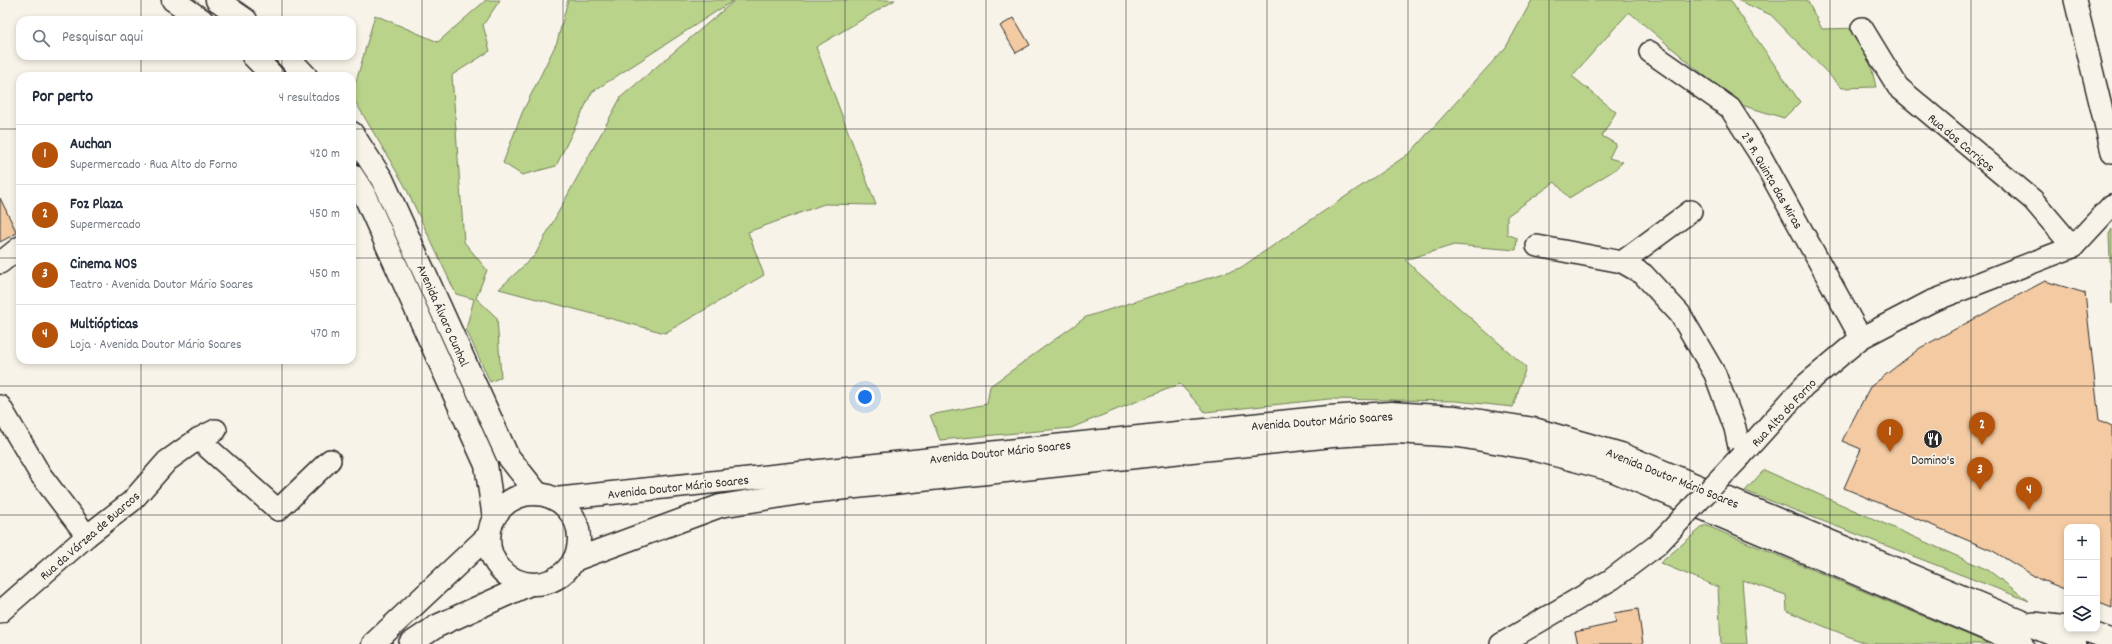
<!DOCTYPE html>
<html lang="pt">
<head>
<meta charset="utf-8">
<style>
	body { margin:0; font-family:Dekko,sans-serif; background:#f6f6f7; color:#1f2937 }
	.controls { position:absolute; right:12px; bottom:12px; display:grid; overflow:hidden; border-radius:8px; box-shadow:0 2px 6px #0003 }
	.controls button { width:36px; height:36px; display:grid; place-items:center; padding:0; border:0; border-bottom:1px solid #e0e1e3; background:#fff; color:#1f2937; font:20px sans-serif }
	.you { position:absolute; left:865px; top:397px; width:14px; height:14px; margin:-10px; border:3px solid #fff; border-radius:50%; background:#1a73e8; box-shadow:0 0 0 6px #1a73e833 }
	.badge { display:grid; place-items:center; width:26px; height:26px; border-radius:50%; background:#b45309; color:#fff; font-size:13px; font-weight:700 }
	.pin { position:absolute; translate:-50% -33px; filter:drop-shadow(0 1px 2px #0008) }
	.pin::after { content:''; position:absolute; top:21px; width:14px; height:12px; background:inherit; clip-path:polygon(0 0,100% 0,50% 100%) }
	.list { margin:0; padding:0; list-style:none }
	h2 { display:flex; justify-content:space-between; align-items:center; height:52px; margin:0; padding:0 16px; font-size:17px }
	h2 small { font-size:13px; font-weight:400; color:#747a83 }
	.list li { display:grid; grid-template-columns:26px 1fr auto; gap:12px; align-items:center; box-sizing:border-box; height:60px; padding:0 16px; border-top:1px solid #e0e1e3 }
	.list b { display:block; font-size:15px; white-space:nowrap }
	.list p { margin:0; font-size:13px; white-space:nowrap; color:#747a83 }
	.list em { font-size:13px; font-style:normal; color:#747a83 }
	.icon { flex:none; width:22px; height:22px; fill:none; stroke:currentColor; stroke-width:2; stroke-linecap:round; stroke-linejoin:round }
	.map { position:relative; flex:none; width:2112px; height:644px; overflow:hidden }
	.search { position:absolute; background:#fff; box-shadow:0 2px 6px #0003; left:16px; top:16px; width:340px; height:44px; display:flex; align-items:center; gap:10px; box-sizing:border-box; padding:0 14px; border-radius:12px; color:#747a83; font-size:15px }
	.panel { position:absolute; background:#fff; box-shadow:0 2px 6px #0003; left:16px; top:72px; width:340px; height:292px; border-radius:12px }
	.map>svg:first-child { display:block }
</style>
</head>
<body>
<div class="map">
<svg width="2112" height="644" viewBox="0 0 2112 644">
	<rect width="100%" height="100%" fill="#f7f3e8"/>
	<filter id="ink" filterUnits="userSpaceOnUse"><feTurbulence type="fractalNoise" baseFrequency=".025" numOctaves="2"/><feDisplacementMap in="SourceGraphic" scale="8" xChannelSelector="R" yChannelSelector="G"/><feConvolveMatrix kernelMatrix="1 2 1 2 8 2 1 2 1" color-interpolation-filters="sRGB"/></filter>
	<g filter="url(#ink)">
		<g fill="#b9d38a" stroke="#727f5a">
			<path d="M486,0H500L483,25L490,51L452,75L464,242L487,270L476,298L497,318L501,377L490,382L466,329L474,299L456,294L405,186L352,96L375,15L438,42Z"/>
			<path d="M568,0H734L592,92L556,166L522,175L503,163L522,113L557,42Z"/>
			<path d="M735,0H895L816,47L876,205L824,204L748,232L764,275L665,333L499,289L535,255L621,97Z"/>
			<path d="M1532,0H1730L1800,102L1784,118L1738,104L1629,12L1572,76L1616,112L1602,136L1616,144L1609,158L1623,162L1613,171L1569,198L1555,182L1507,216V234L1517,238L1516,250L1454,245L1405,260L1526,367L1513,407L1456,401L1329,399L1205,412L1180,384L1071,428L940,440L930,415L987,404L990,386L1086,317L1240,268L1410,153L1506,47Z"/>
			<path d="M1737,0H1807L1822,29L1862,28L1876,87L1842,88L1771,15Z"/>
			<path d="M2112,229V304L2109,234Z"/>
			<path d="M1764,470L1988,570L2029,601L1745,491Z"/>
			<path d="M1705,525L1990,644H1867L1787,611L1786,595L1742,580L1747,644H1721L1718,587L1660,563Z"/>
		</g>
		<g fill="#f3caa2" stroke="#2b2b2b">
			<path d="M1014,18L1030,45L1016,53L1000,26Z"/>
			<path d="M0,198L17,233L0,242Z"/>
			<path d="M2045,281L2085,293L2099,420L2112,426V608L2097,602V527H2067V590L2039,579L1993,551L1844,488L1861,449L1842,441L1870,387L1920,348Z"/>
			<path d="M1638,609L1643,644H1578L1575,632L1616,623L1614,613Z"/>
		</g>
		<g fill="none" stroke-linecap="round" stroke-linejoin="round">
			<g stroke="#2b2b2b" stroke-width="24">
				<g id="minor">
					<path d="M2075,0L2112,152"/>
					<path d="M1862,28L1898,87L2033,200L2073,247"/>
					<path d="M1650,52L1730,108L1759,153L1861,338"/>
					<path d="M1537,246L1622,262L1643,274L1680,314L1715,374L1735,428L1741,456"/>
					<path d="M1622,262L1691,211"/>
					<path d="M0,263L20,247"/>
					<path d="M0,406L40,474L87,536"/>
					<path d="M198,439L278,510L330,460"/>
					<path d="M1741,456L1804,386L1861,338L1930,302L2073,247L2112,205"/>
					<path d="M0,612L87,536L132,501L167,461L198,439L216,430"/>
					<path d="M2034,623L2067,627"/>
					<path d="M2081,629L2112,640"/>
					<path d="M1501,644L1612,579L1657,545"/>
				</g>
			</g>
			<g stroke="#2b2b2b" stroke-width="25">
				<g id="major">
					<path d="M173,0L202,20"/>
					<path d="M217,0L246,20"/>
					<path d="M253,56L273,76"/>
					<path d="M287,56L306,76"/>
					<path d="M352,133L382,179L507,455L538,494"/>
					<path d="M352,175L363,192L486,465L494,518"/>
					<circle cx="534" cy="539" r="45"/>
					<path d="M555,499L1328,417L1391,413L1454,417L1534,429L1621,454L2075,644"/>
					<path d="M574,560L720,506L800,493L1332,436L1397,432L1459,436L1529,448L1612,470L2022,644"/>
					<path d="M373,644L489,535"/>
					<path d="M410,644L437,626L530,584"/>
				</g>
			</g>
			<use href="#minor" stroke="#f7f3e8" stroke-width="21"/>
			<use href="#major" stroke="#f7f3e8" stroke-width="22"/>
			<g stroke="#2b2b2b" stroke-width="24" stroke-linecap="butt">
				<path id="minor-bridge" d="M1657,545L1741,456"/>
			</g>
			<use href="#minor-bridge" stroke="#f7f3e8" stroke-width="21"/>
		</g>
	</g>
	<path fill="none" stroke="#2b2b2b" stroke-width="1" stroke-opacity="0.55" d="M141,0V20M282,0V20M422,0V644M563,0V644M704,0V644M845,0V644M986,0V644M1126,0V644M1267,0V644M1408,0V644M1549,0V644M1690,0V644M1830,0V644M1971,0V644M141,56V76M282,56V76M0,129H20M352,129H2112M0,258H20M352,258H2112M141,360V644M282,360V644M0,386H2112M0,515H2112"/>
	<defs>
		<g id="restaurant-disc" transform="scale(1)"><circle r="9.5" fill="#2b2b2b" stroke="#f7f3e8"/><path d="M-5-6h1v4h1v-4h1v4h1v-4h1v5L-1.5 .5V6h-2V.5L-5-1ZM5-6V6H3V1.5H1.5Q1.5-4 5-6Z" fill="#fff"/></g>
	</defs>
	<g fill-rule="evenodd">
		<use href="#restaurant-disc" x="1933" y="439"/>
	</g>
	<g text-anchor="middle" stroke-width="3.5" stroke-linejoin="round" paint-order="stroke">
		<g font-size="13" fill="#2b2b2b" stroke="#f7f3e8">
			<text transform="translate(1962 142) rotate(40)" y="5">Rua dos Carriços</text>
			<text transform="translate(1773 180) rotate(60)" y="5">2ª R. Quinta das Miras</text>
			<text transform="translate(444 315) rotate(66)" y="5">Avenida Álvaro Cunhal</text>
			<text transform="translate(1783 412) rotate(-47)" y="5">Rua Alto do Forno</text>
			<text transform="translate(1322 420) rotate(-4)" y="5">Avenida Doutor Mário Soares</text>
			<text transform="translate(1000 451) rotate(-6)" y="5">Avenida Doutor Mário Soares</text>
			<text transform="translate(1673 477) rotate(22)" y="5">Avenida Doutor Mário Soares</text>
			<text transform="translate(678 486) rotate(-6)" y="5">Avenida Doutor Mário Soares</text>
			<text transform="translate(89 535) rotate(-41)" y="5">Rua da Várzea de Buarcos</text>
		</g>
		<g font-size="13" fill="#2b2b2b" stroke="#f7f3e8">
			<text x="1933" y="464">Domino's</text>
		</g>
	</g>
</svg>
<div class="controls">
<button>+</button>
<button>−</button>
<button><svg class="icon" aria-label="layers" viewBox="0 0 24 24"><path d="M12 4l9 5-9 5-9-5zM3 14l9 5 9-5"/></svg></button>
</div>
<div class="you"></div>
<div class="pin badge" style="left:1890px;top:452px">1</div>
<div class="pin badge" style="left:1982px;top:445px">2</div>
<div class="pin badge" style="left:1980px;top:490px">3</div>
<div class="pin badge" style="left:2029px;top:510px">4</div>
<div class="search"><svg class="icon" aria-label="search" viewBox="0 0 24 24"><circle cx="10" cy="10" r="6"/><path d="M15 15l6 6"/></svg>Pesquisar aqui</div>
<section class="panel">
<h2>Por perto<small>4 resultados</small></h2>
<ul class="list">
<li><span class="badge">1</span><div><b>Auchan</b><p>Supermercado · Rua Alto do Forno</p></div><em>420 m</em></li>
<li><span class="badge">2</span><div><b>Foz Plaza</b><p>Supermercado</p></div><em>450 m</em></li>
<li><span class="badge">3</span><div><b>Cinema NOS</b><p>Teatro · Avenida Doutor Mário Soares</p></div><em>450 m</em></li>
<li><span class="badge">4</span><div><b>Multiópticas</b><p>Loja · Avenida Doutor Mário Soares</p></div><em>470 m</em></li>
</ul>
</section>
</div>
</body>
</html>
